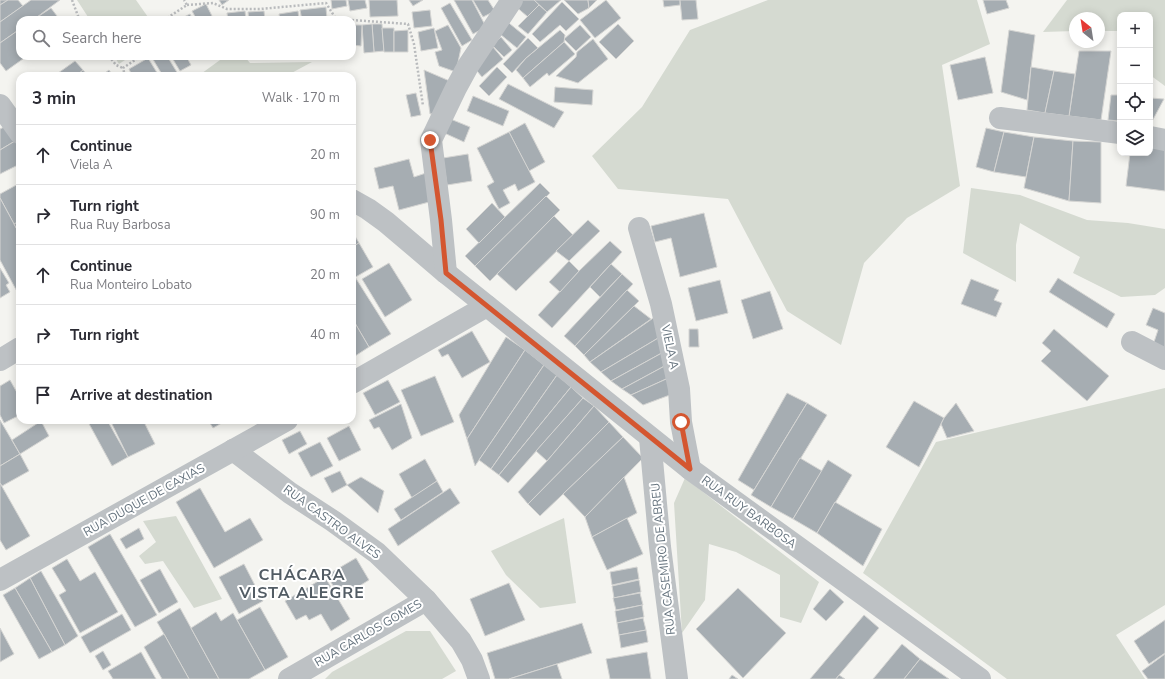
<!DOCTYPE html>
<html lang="en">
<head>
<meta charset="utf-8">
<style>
	body { margin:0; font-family:"Nunito Sans",sans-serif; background:#f7f7f7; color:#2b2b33 }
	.controls { position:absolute; right:12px; top:12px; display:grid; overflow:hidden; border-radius:8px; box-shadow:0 2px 10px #0003 }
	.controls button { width:36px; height:36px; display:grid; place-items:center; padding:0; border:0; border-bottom:1px solid #e1e1e2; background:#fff; color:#2b2b33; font:20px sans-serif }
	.compass { position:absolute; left:1069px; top:12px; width:36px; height:36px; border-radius:50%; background:#fff; box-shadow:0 2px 10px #0003; rotate:330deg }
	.stop { position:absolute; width:12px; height:12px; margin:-9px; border:3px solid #d45630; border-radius:50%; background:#fff }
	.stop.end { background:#d45630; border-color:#fff; box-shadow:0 1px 4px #0008 }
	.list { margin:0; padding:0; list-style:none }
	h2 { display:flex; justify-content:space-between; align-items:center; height:52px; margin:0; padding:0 16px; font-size:17px }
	h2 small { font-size:13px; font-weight:400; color:#7c7c81 }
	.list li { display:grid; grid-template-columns:26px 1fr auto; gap:12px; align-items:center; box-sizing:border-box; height:60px; padding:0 16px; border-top:1px solid #e1e1e2 }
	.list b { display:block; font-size:15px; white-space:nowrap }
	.list p { margin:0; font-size:13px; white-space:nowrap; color:#7c7c81 }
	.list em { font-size:13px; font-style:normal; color:#7c7c81 }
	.icon { flex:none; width:22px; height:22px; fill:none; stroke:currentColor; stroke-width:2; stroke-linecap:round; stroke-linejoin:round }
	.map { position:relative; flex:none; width:1165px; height:679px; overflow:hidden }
	.search { position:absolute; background:#fff; box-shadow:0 2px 10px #0003; left:16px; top:16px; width:340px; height:44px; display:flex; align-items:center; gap:10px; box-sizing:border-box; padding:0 14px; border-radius:12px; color:#7c7c81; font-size:15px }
	.panel { position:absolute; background:#fff; box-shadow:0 2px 10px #0003; left:16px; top:72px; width:340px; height:352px; border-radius:12px }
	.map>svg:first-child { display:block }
</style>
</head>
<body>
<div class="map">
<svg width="1165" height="679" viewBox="0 0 1165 679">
	<rect width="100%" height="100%" fill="#f4f4f0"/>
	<g fill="#d5dad1">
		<path d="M77,0H136L150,20H90Z"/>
		<path d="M768,0H977L990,44L942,65L960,186L907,218L864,263L841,345L787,311L728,199L618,189L592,156L642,107L690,30Z"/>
		<path d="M1067,0H1165V86L1150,75V15H1120V31H1099V18H1075V31L1043,32Z"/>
		<path d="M114,56H131L119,64Z"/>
		<path d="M229,56H244L250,63L312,62L286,76H198L220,60Z"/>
		<path d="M971,188L1020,195L1087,220L1128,223L1165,229V288L1155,295L1121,297L1073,273L1080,257L1020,223L1016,245V282L963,253Z"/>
		<path d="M1165,388V605L1116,635L1145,679H1007L863,573L936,442Z"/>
		<path d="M685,478L819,582L801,623L780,617V575L736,552L709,544L705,600L682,633L674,503Z"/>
		<path d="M176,516L222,599L194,608L163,561L145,564L139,556L156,542L143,521Z"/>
		<path d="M564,518L576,603L540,608L506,575L491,551Z"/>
		<path d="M406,631H430L456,671L442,679H325L332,672Z"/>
	</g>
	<g fill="#a6adb2" stroke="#d5d5d3">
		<path d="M0,0H8L0,5Z"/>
		<path d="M8,0H18L23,6L0,22V5Z"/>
		<path d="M31,0H60L33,20H20V29L0,43V22Z"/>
		<path d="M219,0H229L222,5Z"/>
		<path d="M331,0H346L347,6L332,9Z"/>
		<path d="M348,0H365L367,8L350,11Z"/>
		<path d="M369,0H397L398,16L370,17Z"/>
		<path d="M409,0H423L413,6Z"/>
		<path d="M454,0H472L486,27L473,34Z"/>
		<path d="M473,0H488L495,11L483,17Z"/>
		<path d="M519,0H534L539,5L528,17L514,5Z"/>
		<path d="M534,0H561L547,12Z"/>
		<path d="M564,0H588L589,8L578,14Z"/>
		<path d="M588,0H597L589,8Z"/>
		<path d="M606,0L621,18L595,38L580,20Z"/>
		<path d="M663,0H680V5L664,7Z"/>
		<path d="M680,0H696L698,19L682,20Z"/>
		<path d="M983,0H1006L1009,8L987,14Z"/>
		<path d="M562,2L579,19L566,31L560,25L540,42L532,34Z"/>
		<path d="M450,3L472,40L462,46L441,8Z"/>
		<path d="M206,4L214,20H197L192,11Z"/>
		<path d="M539,5L547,12L528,34L518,26Z"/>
		<path d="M326,7L327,20H302L300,10Z"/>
		<path d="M51,8L60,20H33Z"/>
		<path d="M430,10L432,26L414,28L412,12Z"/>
		<path d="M245,11L246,20H228L227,13Z"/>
		<path d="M264,11L265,20H249L248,12Z"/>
		<path d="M298,11L299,20H280L279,14Z"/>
		<path d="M190,14L193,20H178Z"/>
		<path d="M504,19L526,37L517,48L495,30Z"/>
		<path d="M372,24H382L384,51L374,52Z"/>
		<path d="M372,24L374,52L364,53L362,25Z"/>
		<path d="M618,24L634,41L616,59L599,42Z"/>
		<path d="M352,25H362L361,46L352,45Z"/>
		<path d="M448,25L461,48L456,72L439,66L435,52L442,50L435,31Z"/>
		<path d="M580,25L591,37L576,51L564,39Z"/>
		<path d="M382,28H394V52H384Z"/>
		<path d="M434,28L438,48L421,51L418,32Z"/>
		<path d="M20,29V56H27L6,71L0,63V43Z"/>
		<path d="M408,30V52H394V31Z"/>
		<path d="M560,30L565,35L564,42L523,78L516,70L526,58Z"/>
		<path d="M1009,30L1035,35L1027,100L1001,92Z"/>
		<path d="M501,37L512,50L504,57L492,45Z"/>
		<path d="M528,38L538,48L526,58L512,73L503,64Z"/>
		<path d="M593,39L608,59L578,83L556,76L576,57L577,52Z"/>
		<path d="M564,42L575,54L549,76L547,73L530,87L523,78Z"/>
		<path d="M493,47L503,59L482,77L472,65Z"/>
		<path d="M1079,51H1111L1101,120L1069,116Z"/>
		<path d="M151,56H167L178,74L175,76H163Z"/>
		<path d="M171,56H186L191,65L180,71Z"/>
		<path d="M985,57L993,93L958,100L950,65Z"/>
		<path d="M148,58L159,76H132L129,69Z"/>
		<path d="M75,61L83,70L76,76H54Z"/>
		<path d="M497,67L507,77L489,96L479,86Z"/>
		<path d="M1031,67L1054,71L1045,113L1027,110Z"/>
		<path d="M83,70L88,76H76Z"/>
		<path d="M109,70L113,76H101Z"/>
		<path d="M424,70L452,82L439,113L430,114Z"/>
		<path d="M1054,71L1075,74L1069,116L1045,113Z"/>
		<path d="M508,84L564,112L554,128L499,99Z"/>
		<path d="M555,87L593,90L592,105L554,102Z"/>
		<path d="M416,93L421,115L411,117L406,95Z"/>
		<path d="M1111,95H1120V121L1108,120Z"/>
		<path d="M473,96L509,111L503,126L467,111Z"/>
		<path d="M1150,98L1164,99L1150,125Z"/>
		<path d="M448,118L470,127L464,142L442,132Z"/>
		<path d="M525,123L545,162L529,171L509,132Z"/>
		<path d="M6,126L15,141L0,150V129Z"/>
		<path d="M986,128L1004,132L994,172L976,167Z"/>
		<path d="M509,132L535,182L518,191L515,184L503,190L510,203L499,209L487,186L494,182L477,148Z"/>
		<path d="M1004,132L1034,137L1026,177L994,172Z"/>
		<path d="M1034,137L1073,141L1069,201L1024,188Z"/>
		<path d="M15,141L20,149V164L0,174V150Z"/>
		<path d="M1073,141L1101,142V203L1069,201Z"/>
		<path d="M1150,146L1165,148V191L1126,186L1130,153H1150Z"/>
		<path d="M468,154L472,181L447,185L443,158Z"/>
		<path d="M409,159L414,177L426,173L433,201L399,210L393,186L379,189L374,168Z"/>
		<path d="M20,183V221L14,224L0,198V194Z"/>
		<path d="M540,183L550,193L475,266L465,256Z"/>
		<path d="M546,196L560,210L490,281L475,266Z"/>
		<path d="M0,198L20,235V297L0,260Z"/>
		<path d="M492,203L505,217L479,243L466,229Z"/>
		<path d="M704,213L717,267L680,277L671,238L655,242L651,226Z"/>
		<path d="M554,216L573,235L516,291L497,274Z"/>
		<path d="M588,220L600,231L569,261L556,251Z"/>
		<path d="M20,221V235L14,224Z"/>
		<path d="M352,231L359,243L352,247Z"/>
		<path d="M610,241L622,252L552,328L538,315L579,271Z"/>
		<path d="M359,243L373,267L352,279V247Z"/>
		<path d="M569,261L579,271L560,292L549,282Z"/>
		<path d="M389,263L412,300L385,317L362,279Z"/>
		<path d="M611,264L622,274L600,297L590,287Z"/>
		<path d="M0,268L9,283L6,285L10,292L0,298Z"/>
		<path d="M622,274L633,284L575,346L564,336Z"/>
		<path d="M355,277L391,334L369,347L352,318V279Z"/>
		<path d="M1058,278L1115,314L1107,328L1049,292Z"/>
		<path d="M971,279L999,290L994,300L1002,303L996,317L961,304Z"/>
		<path d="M720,280L728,313L696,321L688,288Z"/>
		<path d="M627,290L639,301L584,355L575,346Z"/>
		<path d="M770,291L783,329L753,339L741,300Z"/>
		<path d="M634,306L651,319L590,362L584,355Z"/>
		<path d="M1153,308L1165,313V350L1153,345L1158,330L1146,325Z"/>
		<path d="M659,314L665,334L601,372L590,362Z"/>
		<path d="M352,318L369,347L352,358Z"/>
		<path d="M689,329H698L699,347H689Z"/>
		<path d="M1054,329L1109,376L1087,401L1041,361L1051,351L1042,343Z"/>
		<path d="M472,331L490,362L462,378L448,354L442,357L438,350Z"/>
		<path d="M665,334L669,349L611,381L601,372Z"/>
		<path d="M506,337L525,350L467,439L459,415Z"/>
		<path d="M669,349L672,362L622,389L611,381Z"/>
		<path d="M525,350L544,365L475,466L467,439Z"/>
		<path d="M672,362L675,375L631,395L622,389Z"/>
		<path d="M544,365L557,375L491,469L479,460Z"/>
		<path d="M557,375L571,387L499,475L491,469Z"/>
		<path d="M675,375L678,392L643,405L631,395Z"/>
		<path d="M435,376L454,422L421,436L401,390Z"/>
		<path d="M10,380L20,398V415L4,423L0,415V386Z"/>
		<path d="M388,380L400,402L375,415L363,393Z"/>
		<path d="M571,387L583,398L508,483L499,475Z"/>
		<path d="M787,393L807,403L754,490L738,480Z"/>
		<path d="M583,398L594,406L547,461L536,451Z"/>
		<path d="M914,401L944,418L919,467L886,447Z"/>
		<path d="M807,403L827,415L771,507L751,495Z"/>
		<path d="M956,403L974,431L947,438L941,424L944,418Z"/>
		<path d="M401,404L412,438L392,450L379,427L374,429L369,420Z"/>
		<path d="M594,406L609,422L528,504L518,492L547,461Z"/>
		<path d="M0,420L20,454L0,466Z"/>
		<path d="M87,420H107L128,457L112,466Z"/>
		<path d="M116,420H143L155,444L128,457L111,422Z"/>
		<path d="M208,420H227L213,428Z"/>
		<path d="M41,421L49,436L20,454L12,440Z"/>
		<path d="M609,422L623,437L540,516L528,504Z"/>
		<path d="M349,426L361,450L339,461L327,438Z"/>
		<path d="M300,431L307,444L289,454L282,440Z"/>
		<path d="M623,437L643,458L585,517L563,494Z"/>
		<path d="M320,442L333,466L311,477L298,453Z"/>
		<path d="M20,454L29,471L2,486L0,483V466Z"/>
		<path d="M800,458L822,471L793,519L771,507Z"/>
		<path d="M425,459L437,481L412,498L399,474Z"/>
		<path d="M828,460L852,475L817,533L793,519Z"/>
		<path d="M340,471L347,485L332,493L324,478Z"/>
		<path d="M361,477L384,491L378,513L347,485Z"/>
		<path d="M624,477L637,513L592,537L585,517Z"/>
		<path d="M437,481L443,492L401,520L394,509Z"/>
		<path d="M0,483L30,536L6,550L0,540Z"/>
		<path d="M200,488L225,532L250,518L263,540L214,568L176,502Z"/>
		<path d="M450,488L460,503L398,546L388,529Z"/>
		<path d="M835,502L882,529L863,566L817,533Z"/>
		<path d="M627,518L643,554L607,570L592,537Z"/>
		<path d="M139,528L144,539L126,549L120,539Z"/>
		<path d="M110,534L157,615L135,627L88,547Z"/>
		<path d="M356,558L369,580L340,598L327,575Z"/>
		<path d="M67,559L80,581L95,572L118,612L80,633L59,595L66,591L52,568Z"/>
		<path d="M244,564L263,601L239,614L219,577Z"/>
		<path d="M637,567L639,579L612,585L610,572Z"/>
		<path d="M160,569L178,602L159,613L140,580Z"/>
		<path d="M41,571L78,636L65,645L30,578Z"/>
		<path d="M325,577L350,619L331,631L321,614L309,620L306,615L296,620L285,601Z"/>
		<path d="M30,578L65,645L52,652L15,588Z"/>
		<path d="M639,580L641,592L614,598L612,586Z"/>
		<path d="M509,583L525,620L485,636L470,599Z"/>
		<path d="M15,588L52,652L39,659L3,595Z"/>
		<path d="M738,588L786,633L743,678L696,629Z"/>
		<path d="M830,589L844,602L826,621L813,609Z"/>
		<path d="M640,593L643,605L616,610L613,598Z"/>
		<path d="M642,605L644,617L617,623L615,611Z"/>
		<path d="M260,607L288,657L265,670L237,620Z"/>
		<path d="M180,608L191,628L219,679H189L164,634L157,622Z"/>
		<path d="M216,612L221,621L233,613L265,670L249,679H219L191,628Z"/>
		<path d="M122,614L131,630L90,653L81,637Z"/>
		<path d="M864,615L879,628L839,675L836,679H810Z"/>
		<path d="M643,618L646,630L619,635L617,623Z"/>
		<path d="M1165,620V653L1149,664L1134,641Z"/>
		<path d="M582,623L592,653L509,679H495L487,653Z"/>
		<path d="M0,628L14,654L0,662Z"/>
		<path d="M646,630L648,642L621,648L619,635Z"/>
		<path d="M164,634L189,679H162L144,647Z"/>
		<path d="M902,644L920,659L904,679H873Z"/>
		<path d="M103,651L111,665L103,670L95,656Z"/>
		<path d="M141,652L156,679H113L108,671Z"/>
		<path d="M647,652L651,679H610L606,659Z"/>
		<path d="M1165,654V679H1148L1142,671Z"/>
		<path d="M920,659L949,679H904Z"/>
		<path d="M557,664L562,679H509Z"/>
		<path d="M732,675L738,679H729Z"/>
		<path d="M839,675L845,679H836Z"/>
	</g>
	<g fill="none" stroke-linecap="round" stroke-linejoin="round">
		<g stroke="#b9bbbd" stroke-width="2.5" stroke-dasharray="2 2" stroke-linecap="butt">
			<path d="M72,0L78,16L81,20"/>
			<path d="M187,5L213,3L227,9H260L326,3L336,19L350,20"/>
			<path d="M164,20L187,5L184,0"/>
			<path d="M352,20L408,24L414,44L423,106"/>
			<path d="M109,56L116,65L123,68"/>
			<path d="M125,76L123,68L141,56"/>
		</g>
		<g stroke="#bdc1c4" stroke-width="22">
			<path d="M0,105L20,133"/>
			<path d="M1000,118L1120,133"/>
			<path d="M1150,137L1165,140"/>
			<path d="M352,200L368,209L386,222L446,273L690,469L980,679"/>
			<path d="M639,228L661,304L679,389L681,422L690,469"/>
			<path d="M446,273L441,220L431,140L456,88L468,66L512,0"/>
			<path d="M1132,342L1165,359"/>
			<path d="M0,360L20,348"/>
			<path d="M352,383L487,306"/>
			<path d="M650,438L660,547L677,679"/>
			<path d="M233,450L290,493L333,521L377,553L426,600L461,641L472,660L479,679"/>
			<path d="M0,580L287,420"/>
			<path d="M289,679L426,600"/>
		</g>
	</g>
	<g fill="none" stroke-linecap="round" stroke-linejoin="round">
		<path stroke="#d45630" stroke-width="5" d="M430,140L441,220L446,273L690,469L681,422"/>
	</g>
	<g text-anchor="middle" stroke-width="4" stroke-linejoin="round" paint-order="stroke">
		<g font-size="12" fill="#65737e" stroke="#fff">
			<text transform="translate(670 347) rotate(78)" y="4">VIELA A</text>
			<text transform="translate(144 500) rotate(-29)" y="4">RUA DUQUE DE CAXIAS</text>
			<text transform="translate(749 512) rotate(36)" y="4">RUA RUY BARBOSA</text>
			<text transform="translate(332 522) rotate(36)" y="4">RUA CASTRO ALVES</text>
			<text transform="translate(663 559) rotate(-96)" y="4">RUA CASEMIRO DE ABREU</text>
			<text transform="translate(368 633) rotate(-30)" y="4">RUA CARLOS GOMES</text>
		</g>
		<g font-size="16" font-weight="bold" letter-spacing="1" fill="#525c64" stroke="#fff">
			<text x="302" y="580">CHÁCARA<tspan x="302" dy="18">VISTA ALEGRE</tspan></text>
		</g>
	</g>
</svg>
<div class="controls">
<button>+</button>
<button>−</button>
<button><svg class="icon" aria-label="locate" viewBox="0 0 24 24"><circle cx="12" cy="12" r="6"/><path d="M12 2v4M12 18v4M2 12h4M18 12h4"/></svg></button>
<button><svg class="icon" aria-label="layers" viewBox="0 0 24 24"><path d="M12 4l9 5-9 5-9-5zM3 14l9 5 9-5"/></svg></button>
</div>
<svg class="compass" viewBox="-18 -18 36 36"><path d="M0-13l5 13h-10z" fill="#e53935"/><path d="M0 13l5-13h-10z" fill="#7c7c81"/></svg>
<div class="stop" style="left:681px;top:422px"></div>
<div class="stop end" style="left:430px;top:140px"></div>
<div class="search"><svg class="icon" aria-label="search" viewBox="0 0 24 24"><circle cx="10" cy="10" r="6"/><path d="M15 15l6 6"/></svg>Search here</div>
<section class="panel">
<h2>3 min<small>Walk · 170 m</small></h2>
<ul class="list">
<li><svg class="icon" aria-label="ahead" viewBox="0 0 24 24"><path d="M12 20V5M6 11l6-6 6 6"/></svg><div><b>Continue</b><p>Viela A</p></div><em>20 m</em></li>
<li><svg class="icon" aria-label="right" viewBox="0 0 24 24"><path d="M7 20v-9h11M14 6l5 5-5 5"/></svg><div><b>Turn right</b><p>Rua Ruy Barbosa</p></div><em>90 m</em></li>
<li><svg class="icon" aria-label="ahead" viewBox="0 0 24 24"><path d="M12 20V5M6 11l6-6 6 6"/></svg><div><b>Continue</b><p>Rua Monteiro Lobato</p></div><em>20 m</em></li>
<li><svg class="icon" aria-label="right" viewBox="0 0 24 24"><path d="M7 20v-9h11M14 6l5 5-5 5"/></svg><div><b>Turn right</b></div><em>40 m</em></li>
<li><svg class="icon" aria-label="arrive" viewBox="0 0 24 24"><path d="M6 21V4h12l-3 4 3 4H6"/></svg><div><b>Arrive at destination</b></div></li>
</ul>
</section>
</div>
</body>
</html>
